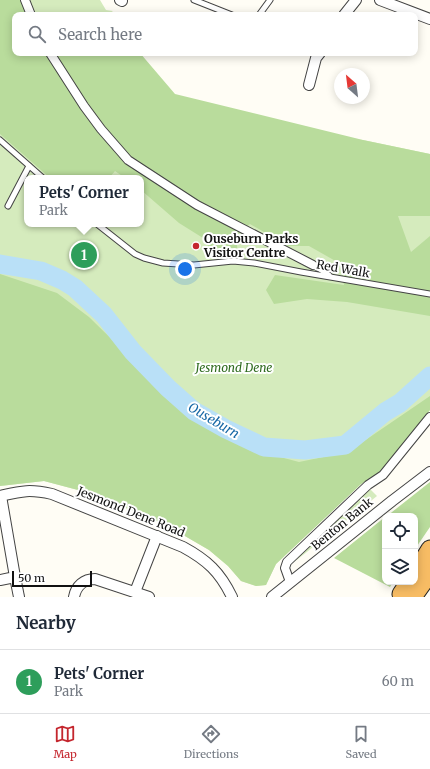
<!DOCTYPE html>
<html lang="en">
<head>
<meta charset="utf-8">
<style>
	body { margin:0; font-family:Merriweather,serif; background:#f2f2f3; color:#1f2937 }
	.controls { position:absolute; right:12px; bottom:12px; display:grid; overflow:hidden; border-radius:8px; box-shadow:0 2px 10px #0003 }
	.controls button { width:36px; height:36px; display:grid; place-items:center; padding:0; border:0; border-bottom:1px solid #e0e1e3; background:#fff; color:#1f2937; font:20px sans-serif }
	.compass { position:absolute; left:334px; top:68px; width:36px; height:36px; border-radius:50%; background:#fff; box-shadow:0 2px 10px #0003; rotate:332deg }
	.scale { position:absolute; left:12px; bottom:10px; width:80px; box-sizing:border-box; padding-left:4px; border:2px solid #111; border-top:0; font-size:11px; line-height:14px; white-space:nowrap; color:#111; -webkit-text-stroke:3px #fff; paint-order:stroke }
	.you { position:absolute; left:185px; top:269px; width:14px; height:14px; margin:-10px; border:3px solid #fff; border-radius:50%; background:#1a73e8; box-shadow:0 0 0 6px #1a73e833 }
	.badge { display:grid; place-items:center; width:26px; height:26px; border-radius:50%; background:#c4262e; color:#fff; font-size:13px; font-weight:700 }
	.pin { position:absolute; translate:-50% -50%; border:2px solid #fff; box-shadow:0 1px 4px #0006 }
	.popup { position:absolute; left:24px; top:175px; width:120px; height:52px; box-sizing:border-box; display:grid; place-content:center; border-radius:8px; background:#fff; filter:drop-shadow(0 1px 3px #0005); font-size:13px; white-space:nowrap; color:#747a83 }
	.popup b { font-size:15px; color:#1f2937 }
	.popup::after { content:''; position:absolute; left:50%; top:100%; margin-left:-8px; border:8px solid transparent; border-top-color:#fff }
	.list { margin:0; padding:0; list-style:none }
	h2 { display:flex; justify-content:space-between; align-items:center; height:52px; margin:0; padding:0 16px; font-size:17px }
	h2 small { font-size:13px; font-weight:400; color:#747a83 }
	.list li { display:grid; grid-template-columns:26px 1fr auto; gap:12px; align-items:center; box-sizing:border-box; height:64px; padding:0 16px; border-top:1px solid #e0e1e3 }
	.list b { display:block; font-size:15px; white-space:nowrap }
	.list p { margin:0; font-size:13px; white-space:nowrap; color:#747a83 }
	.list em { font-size:13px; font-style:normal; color:#747a83 }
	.icon { flex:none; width:22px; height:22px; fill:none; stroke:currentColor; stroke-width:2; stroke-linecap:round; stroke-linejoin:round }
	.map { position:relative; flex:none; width:430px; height:597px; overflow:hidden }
	.search { position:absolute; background:#fff; box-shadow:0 2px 10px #0003; left:12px; right:12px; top:12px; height:44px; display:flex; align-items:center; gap:10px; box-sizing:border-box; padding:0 14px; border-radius:8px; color:#747a83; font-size:15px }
	.sheet { height:116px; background:#fff }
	nav { display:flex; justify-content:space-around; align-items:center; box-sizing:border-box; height:56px; border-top:1px solid #e0e1e3; background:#fff; font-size:11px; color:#747a83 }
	nav a { display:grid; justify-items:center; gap:2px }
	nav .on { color:#c4262e }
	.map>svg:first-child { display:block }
</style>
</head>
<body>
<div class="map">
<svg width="430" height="597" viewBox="0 0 430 597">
	<rect width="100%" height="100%" fill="#fffdf5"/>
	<g fill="#d5ebbd" fill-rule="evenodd">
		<path d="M0,0H100L106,10L113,11L108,15H15V53H57L55,55L100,118L363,140L430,154V410L380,472L374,477L361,484L276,564L266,585L256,586L241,581L228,566L209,550L166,525L93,494L44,481L0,486ZM27,178H141V224H27Z"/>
		<path d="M369,488L377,496L293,563Z"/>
	</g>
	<g fill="#b9dc9c">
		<path d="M0,0H28L35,15H15V53H54L55,55L57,53H140L175,94L363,140L430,154V216H398L411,252L430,236V316L347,302L307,299L274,304L266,290L275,275L344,285L339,263L309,246H288L250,224L236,235L238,256L213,254L203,238L179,223L141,190V178H125L115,171L109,178H50L0,134Z"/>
		<path d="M0,274L57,293L89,317L189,415L246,448L299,462L348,452L430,396V410L380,472L374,477L361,484L276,564L266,585L256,586L241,581L228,566L209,550L166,525L93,494L44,481L0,486Z"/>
		<path d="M430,482V527L415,549V516H387Z"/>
		<path d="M385,517V582H393L390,587L334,558Z"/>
	</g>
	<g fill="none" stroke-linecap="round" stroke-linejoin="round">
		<path stroke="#b9e0f7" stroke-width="19" d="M0,264L41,271L62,280L75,288L104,315L133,352L168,388L194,411L226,429L264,447L305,450L345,445L385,412L400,403L430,376"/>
		<g stroke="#444" stroke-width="7">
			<g id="service">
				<path d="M194,0L232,15"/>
				<path d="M259,15L270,0"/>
				<path d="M0,140L43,178"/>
				<path d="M8,206L29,166"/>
				<path d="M97,224L135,254L144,258L163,263L194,265L233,261L254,263L301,272L430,294"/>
				<path d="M313,265L329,275"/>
			</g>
		</g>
		<g stroke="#444" stroke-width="10">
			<g id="pedestrian">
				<path d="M25,0L31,15"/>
				<path d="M50,53L84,106L101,129L128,160L197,205L313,265"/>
				<path d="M290,582L285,568L287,562L368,485L383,475L430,417"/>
			</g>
		</g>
		<g stroke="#444" stroke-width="12">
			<g id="minor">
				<path d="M120,0L122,1"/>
				<path d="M380,0L430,19"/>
				<path d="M344,15L356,0"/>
				<path d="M309,85L316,58L320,53"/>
				<path d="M0,496C22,491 29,489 52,494L183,547C207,560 220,572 232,597"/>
				<path d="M15,577L19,597"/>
				<path d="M0,580L15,577L1,496"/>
				<path d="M135,592L157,536"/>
				<path d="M74,597C76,586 84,579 95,579L149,597"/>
				<path d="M272,597L392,501L430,472"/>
			</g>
		</g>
		<g stroke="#222" stroke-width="19">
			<g id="trunk">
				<path d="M415,573L430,549"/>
				<path d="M401,594L409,582"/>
				<path d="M413,597L430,573"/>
			</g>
		</g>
		<use href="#service" stroke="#fff" stroke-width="5"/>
		<use href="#pedestrian" stroke="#fff" stroke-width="8"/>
		<use href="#minor" stroke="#fff" stroke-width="10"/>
		<use href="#trunk" stroke="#f7bc64" stroke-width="17"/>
	</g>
	<circle fill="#c4262e" stroke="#fff" stroke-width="1.5" cx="196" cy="246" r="4"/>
	<g text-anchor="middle" stroke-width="4" stroke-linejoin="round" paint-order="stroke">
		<g font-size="12" font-weight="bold" fill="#111" stroke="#fff" text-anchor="start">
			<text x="204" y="243">Ouseburn Parks<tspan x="204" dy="14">Visitor Centre</tspan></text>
		</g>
		<g font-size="12" fill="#111" stroke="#fff">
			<text transform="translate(343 269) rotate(10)" y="4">Red Walk</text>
			<text transform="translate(131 512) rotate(22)" y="4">Jesmond Dene Road</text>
			<text transform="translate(342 524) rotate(-39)" y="4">Benton Bank</text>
		</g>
		<g font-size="12" font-style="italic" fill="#2f6b1f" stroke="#fff">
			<text x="234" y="372">Jesmond Dene</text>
		</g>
		<g font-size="13" font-style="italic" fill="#1768a6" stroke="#fff">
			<text transform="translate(214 420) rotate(31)" y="5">Ouseburn</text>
		</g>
	</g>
</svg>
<div class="controls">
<button><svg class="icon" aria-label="locate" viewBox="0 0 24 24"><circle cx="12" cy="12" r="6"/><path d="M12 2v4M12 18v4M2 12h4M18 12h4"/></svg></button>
<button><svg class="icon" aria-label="layers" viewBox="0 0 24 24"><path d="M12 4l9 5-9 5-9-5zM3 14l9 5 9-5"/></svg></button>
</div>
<svg class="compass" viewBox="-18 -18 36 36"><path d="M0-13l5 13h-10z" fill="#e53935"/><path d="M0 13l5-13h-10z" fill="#747a83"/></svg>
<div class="scale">50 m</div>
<div class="you"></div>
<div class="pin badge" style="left:84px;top:255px;background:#2e9e5b">1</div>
<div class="popup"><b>Pets' Corner</b>Park</div>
<div class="search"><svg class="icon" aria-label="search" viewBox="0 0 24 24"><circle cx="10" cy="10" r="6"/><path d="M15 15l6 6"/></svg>Search here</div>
</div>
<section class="sheet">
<h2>Nearby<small></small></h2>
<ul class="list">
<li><span class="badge" style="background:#2e9e5b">1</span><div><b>Pets' Corner</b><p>Park</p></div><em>60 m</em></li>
</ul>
</section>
<nav>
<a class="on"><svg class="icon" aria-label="map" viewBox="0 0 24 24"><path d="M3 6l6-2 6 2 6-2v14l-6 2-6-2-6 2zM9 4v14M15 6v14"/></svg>Map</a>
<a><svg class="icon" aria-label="directions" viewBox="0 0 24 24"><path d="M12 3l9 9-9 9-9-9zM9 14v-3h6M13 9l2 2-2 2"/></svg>Directions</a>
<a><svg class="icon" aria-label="saved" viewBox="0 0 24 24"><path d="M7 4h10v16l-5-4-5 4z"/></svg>Saved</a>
</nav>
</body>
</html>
